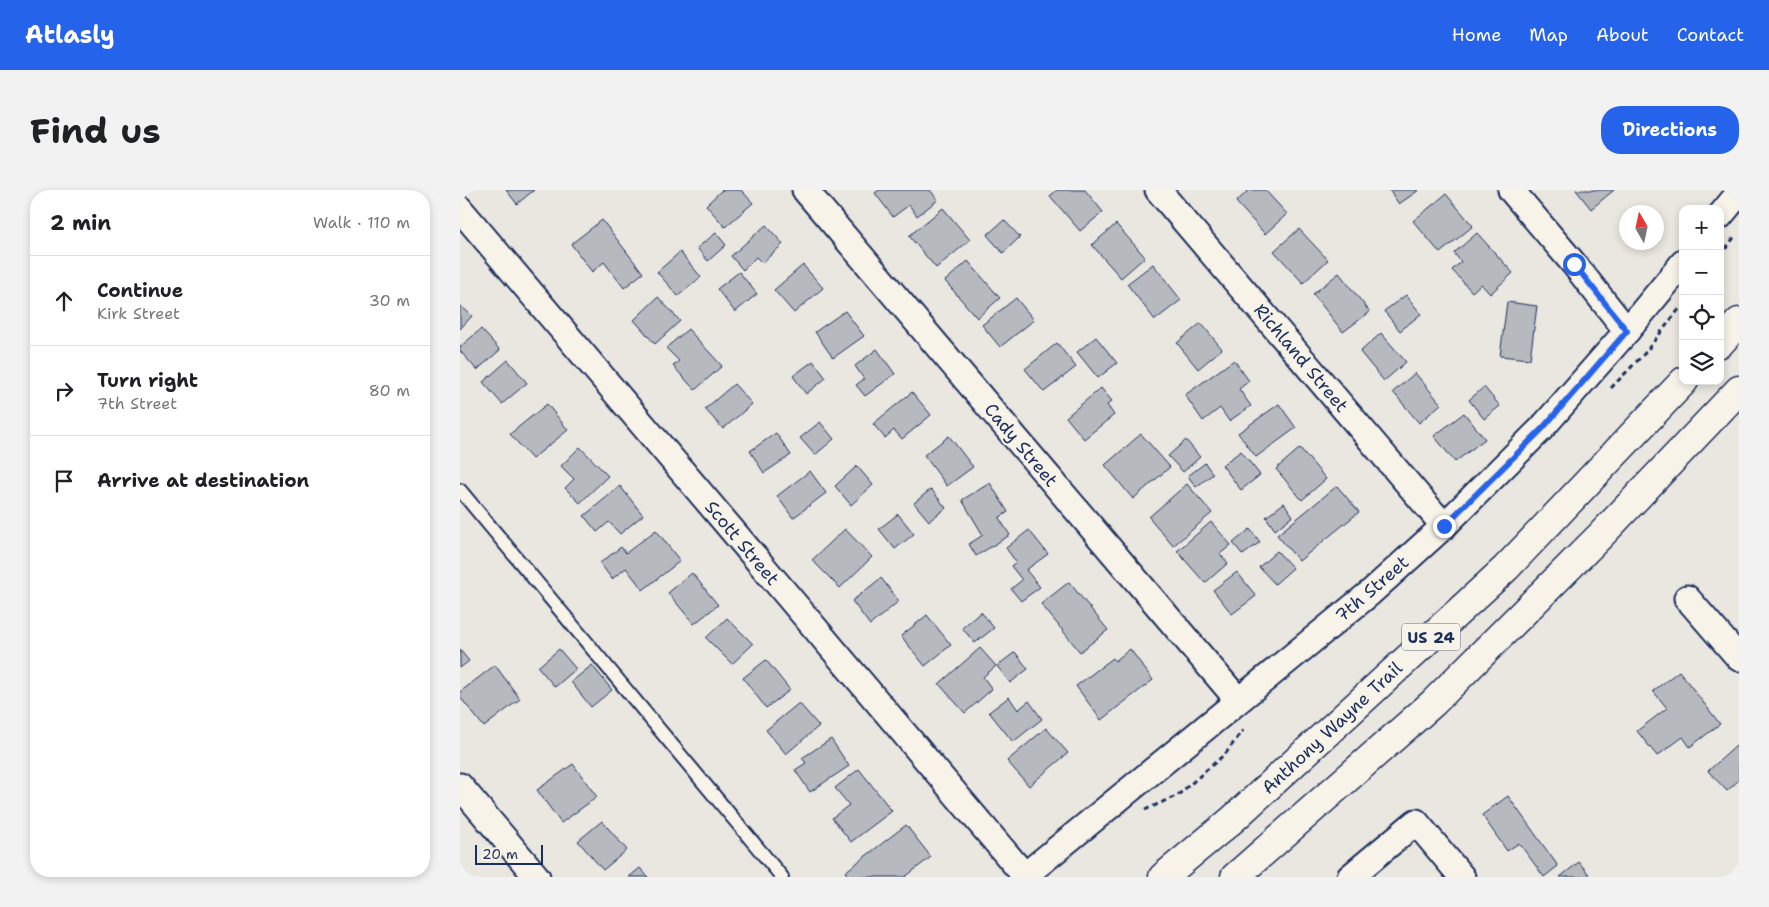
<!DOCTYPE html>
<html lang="en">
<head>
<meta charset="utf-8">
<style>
	body { margin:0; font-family:"Shantell Sans",sans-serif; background:#f2f2f2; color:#202124 }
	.controls { position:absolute; right:15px; top:15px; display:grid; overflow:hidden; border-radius:10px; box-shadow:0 2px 8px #0003 }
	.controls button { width:45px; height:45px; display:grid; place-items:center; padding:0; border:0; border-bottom:1px solid #e0e0e0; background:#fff; color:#202124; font:25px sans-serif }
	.compass { position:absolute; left:1159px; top:15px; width:45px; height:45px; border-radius:50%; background:#fff; box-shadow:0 2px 8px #0003; rotate:351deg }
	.scale { position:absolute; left:15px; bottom:12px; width:68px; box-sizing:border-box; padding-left:5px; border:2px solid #1b2f5e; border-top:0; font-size:14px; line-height:18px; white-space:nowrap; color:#1b2f5e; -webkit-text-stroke:4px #f7f3e8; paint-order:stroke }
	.stop { position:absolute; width:15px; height:15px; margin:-11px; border:4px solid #2563eb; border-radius:50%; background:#fff }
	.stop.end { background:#2563eb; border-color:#fff; box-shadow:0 1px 5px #0008 }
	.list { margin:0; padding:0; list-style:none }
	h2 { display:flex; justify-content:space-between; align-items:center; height:65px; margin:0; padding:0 20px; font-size:21px }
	h2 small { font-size:16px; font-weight:400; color:#757577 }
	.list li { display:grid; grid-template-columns:32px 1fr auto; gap:15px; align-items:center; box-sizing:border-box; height:90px; padding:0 20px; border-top:1px solid #e0e0e0 }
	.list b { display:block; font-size:19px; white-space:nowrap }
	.list p { margin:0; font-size:16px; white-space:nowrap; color:#757577 }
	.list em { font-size:16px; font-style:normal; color:#757577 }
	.icon { flex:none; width:28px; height:28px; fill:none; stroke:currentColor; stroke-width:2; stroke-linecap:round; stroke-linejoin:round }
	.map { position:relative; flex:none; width:1279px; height:687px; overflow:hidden; border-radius:20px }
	header { display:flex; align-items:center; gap:30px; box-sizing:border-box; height:70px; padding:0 25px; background:#2563eb; color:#fff }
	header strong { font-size:24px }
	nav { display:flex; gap:28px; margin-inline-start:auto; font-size:18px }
	.intro { display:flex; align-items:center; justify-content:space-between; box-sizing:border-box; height:120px; padding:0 30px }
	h1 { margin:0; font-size:35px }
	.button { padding:12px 22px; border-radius:20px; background:#2563eb; color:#fff; font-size:18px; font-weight:700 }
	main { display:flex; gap:30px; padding:0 30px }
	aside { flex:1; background:#fff; border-radius:20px; box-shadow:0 2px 8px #0003 }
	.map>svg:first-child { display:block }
</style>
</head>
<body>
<header>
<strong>Atlasly</strong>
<nav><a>Home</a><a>Map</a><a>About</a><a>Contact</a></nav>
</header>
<div class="intro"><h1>Find us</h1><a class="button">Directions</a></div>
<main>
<aside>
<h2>2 min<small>Walk · 110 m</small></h2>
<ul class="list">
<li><svg class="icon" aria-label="ahead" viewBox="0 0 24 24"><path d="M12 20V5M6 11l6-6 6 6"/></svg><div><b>Continue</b><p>Kirk Street</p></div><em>30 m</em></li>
<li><svg class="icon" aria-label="right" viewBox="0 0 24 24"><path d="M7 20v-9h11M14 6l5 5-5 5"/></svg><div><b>Turn right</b><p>7th Street</p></div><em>80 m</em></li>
<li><svg class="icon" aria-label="arrive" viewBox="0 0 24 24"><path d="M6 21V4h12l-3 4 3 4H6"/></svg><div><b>Arrive at destination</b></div></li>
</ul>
</aside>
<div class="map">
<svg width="1279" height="687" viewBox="0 0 1279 687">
	<rect width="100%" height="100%" fill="#eae7e0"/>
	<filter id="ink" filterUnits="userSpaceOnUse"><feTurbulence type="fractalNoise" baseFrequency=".02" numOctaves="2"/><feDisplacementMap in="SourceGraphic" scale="10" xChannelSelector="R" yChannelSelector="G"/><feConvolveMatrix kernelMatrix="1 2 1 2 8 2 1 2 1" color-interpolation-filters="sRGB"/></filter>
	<g filter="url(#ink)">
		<g fill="#b6babf" stroke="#1b2f5e">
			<path d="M46,0H74L57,14Z"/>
			<path d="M262,0H281L293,13L265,37L246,15Z"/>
			<path d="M419,0H470L478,10L457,26L449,15L433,27L415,3Z"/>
			<path d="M597,0H625L643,22L620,41L590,6Z"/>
			<path d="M789,0H805L827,24L805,44L776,12Z"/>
			<path d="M929,0H959L939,14Z"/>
			<path d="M1116,0H1154L1131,19Z"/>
			<path d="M986,4L1013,36L980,63L953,31Z"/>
			<path d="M483,18L510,50L476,78L449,46Z"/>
			<path d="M142,30L183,83L164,98L144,72L132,82L111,54Z"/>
			<path d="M544,30L560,47L543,63L527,45Z"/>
			<path d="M656,34L685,67L661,88L632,55Z"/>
			<path d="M306,35L323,54L302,73L296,67L283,80L271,66Z"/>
			<path d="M839,39L868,70L843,93L814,61Z"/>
			<path d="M256,43L266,55L248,71L237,58Z"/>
			<path d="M1017,43L1053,83L1030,104L1021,94L1012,102L992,80L1001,72L994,63Z"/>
			<path d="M220,62L241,87L218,106L197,82Z"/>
			<path d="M508,71L540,108L517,128L485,91Z"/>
			<path d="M693,74L721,110L695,130L667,94Z"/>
			<path d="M343,75L363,98L334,123L314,100Z"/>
			<path d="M279,82L297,104L275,122L257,99Z"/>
			<path d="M879,83L910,122L883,142L853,104Z"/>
			<path d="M946,105L961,124L940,141L924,121Z"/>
			<path d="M198,107L220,131L195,154L174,130Z"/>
			<path d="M556,108L574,130L540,157L522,135Z"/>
			<path d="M1047,112L1077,116L1070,169L1040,166Z"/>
			<path d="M0,115L12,126L0,139Z"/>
			<path d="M385,121L404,146L373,168L355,142Z"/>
			<path d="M741,133L762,159L738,179L717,153Z"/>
			<path d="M21,139L40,160L17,180L0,161V157Z"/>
			<path d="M228,139L262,176L235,200L213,176L219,171L206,158Z"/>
			<path d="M921,143L946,172L924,191L900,162Z"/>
			<path d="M636,147L657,173L638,188L617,162Z"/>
			<path d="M597,153L616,177L584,202L565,179Z"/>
			<path d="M417,159L435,184L405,206L396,195L404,189L395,176Z"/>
			<path d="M48,170L67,193L42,214L23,192Z"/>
			<path d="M774,170L789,191L779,199L791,216L769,231L760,218L743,231L725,205Z"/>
			<path d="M353,171L366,188L346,204L333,186Z"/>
			<path d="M955,183L981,214L959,233L933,202Z"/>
			<path d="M274,194L292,214L263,239L245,219Z"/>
			<path d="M1024,197L1040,216L1024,229L1009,210Z"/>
			<path d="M641,198L652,211L647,215L654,225L624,249L606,227Z"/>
			<path d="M452,202L471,225L442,249L434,240L425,248L413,234Z"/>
			<path d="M87,214L108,240L72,269L50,244Z"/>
			<path d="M819,214L836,238L796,267L778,243Z"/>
			<path d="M1004,223L1025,249L995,272L974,246Z"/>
			<path d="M360,232L374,249L355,265L340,248Z"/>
			<path d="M316,243L331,265L304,283L290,261Z"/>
			<path d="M681,244L710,277L673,309L645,275Z"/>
			<path d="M489,246L513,277L487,296L464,265Z"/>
			<path d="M726,250L740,267L723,282L708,266Z"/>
			<path d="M120,257L148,286L120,313L105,298L114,289L101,276Z"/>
			<path d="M840,258L866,289L842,310L816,279Z"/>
			<path d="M781,261L800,285L781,300L762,275Z"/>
			<path d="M745,273L753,284L736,297L728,286Z"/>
			<path d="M397,276L413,295L391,315L375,296Z"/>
			<path d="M350,281L366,303L333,328L317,306Z"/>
			<path d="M530,293L548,322L539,328L550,345L516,366L509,354L523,345L502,310Z"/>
			<path d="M727,294L752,323L713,356L689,327Z"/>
			<path d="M160,296L183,325L160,344L149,332L137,342L124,326Z"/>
			<path d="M877,296L899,322L839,371L817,345Z"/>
			<path d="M471,299L486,318L469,331L454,313Z"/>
			<path d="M824,313L833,326L815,340L806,327Z"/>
			<path d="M438,324L454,344L435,359L419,339Z"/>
			<path d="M751,332L771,355L760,364L768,373L745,393L717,361Z"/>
			<path d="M385,339L412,367L380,398L352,370Z"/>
			<path d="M790,339L800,352L783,365L773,353Z"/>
			<path d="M196,340L220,371L183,400L166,378L152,389L140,373L161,357L166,363Z"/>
			<path d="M569,340L588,364L566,380L580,397L561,411L551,399L562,390L551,376L556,372L546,358Z"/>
			<path d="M817,361L833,378L815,394L799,377Z"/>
			<path d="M777,382L796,406L772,424L753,400Z"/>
			<path d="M232,383L258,415L234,434L208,403Z"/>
			<path d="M421,388L439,411L410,435L392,411Z"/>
			<path d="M609,392L648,440L620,462L581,414Z"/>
			<path d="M521,422L534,438L515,453L502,438Z"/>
			<path d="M467,425L491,455L465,476L441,446Z"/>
			<path d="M267,428L293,454L272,474L246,448Z"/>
			<path d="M520,458L536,476L523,487L532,499L505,523L479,494Z"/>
			<path d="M99,459L116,479L95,497L78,477Z"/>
			<path d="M670,459L693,490L641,530L616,496L653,468L655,471Z"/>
			<path d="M0,460L9,471L0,478Z"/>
			<path d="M555,462L568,479L550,493L537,476Z"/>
			<path d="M306,470L330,500L306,518L283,488Z"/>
			<path d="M35,475L60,509L24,537L0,507V502Z"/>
			<path d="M132,475L152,500L131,517L111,492Z"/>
			<path d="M1219,481L1260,534L1230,557L1223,547L1197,566L1177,541L1207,518L1193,501Z"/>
			<path d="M549,507L558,520L569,511L582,529L553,552L529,522Z"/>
			<path d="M339,513L359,536L326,564L306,540Z"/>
			<path d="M586,538L608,563L569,596L547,571Z"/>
			<path d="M371,549L389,576L350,602L335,580L346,573L342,568Z"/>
			<path d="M1276,556L1279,560V590L1267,601L1248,581Z"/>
			<path d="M113,574L137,607L101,633L77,600Z"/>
			<path d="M399,579L432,621L391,652L372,628L389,615L375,598Z"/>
			<path d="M1048,606L1098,676L1084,687L1059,653L1047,661L1022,625Z"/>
			<path d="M142,631L167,660L143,680L118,651Z"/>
			<path d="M446,635L471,667L445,687H389L385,682Z"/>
			<path d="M1119,672L1131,687H1100Z"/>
			<path d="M180,678L188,687H169Z"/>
		</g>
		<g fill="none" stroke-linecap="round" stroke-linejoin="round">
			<g stroke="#1b2f5e" stroke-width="16">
				<path id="service" d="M0,300L322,687"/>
			</g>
			<g stroke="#1b2f5e" stroke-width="29">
				<g id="minor">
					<path d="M345,0L778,510"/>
					<path d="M698,0L984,336"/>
					<path d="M1051,0L1114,74L1167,141"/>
					<path d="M0,19L565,686"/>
					<path d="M1260,26L1279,3"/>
					<path d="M1227,408L1279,468"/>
					<path d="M0,596L77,687"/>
					<path d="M563,687L910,403L984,336L1081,239L1167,141L1223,73"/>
					<path d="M890,687L956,632L1002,687"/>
				</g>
			</g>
			<g stroke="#1b2f5e" stroke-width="31">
				<g id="trunk">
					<path d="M1260,153L1279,132"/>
					<path d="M703,687L772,630L1046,378L1224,191"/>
					<path d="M775,687L973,513L1141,345L1279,200"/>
				</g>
			</g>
			<g stroke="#1b2f5e" stroke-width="3" stroke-dasharray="5 4" stroke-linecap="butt">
				<path d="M1260,66L1276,45"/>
				<path d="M1151,198L1184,164L1220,118"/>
				<path d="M685,620L718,605L766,563L783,540"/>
			</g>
			<use href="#service" stroke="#f7f3e8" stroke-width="12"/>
			<use href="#minor" stroke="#f7f3e8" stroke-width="25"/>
			<use href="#trunk" stroke="#f7f3e8" stroke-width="28"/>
		</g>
	</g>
	<g fill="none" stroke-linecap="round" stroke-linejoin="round" filter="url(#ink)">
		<path stroke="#2563eb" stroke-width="6" d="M984,336L1082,239L1167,141L1114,74"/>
	</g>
	<g text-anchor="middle" stroke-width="4" stroke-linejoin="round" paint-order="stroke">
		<rect fill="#f7f3e8" stroke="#5d6a87" stroke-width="1" x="942" y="433.5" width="58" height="27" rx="4"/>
		<g font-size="16" font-weight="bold" fill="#1b2f5e">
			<text x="971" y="453">US 24</text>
		</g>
		<g font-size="18" fill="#1b2f5e" stroke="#f7f3e8">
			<text transform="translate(841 168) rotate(50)" y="6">Richland Street</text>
			<text transform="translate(561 255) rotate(50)" y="6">Cady Street</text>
			<text transform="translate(282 353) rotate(50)" y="6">Scott Street</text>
			<text transform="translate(912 399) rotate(-41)" y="6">7th Street</text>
			<text transform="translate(872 538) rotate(-43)" y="6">Anthony Wayne Trail</text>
		</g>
	</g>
</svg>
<div class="controls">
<button>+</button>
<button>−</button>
<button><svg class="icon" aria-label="locate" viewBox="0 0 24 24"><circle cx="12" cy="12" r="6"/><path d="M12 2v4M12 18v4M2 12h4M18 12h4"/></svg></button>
<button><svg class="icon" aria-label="layers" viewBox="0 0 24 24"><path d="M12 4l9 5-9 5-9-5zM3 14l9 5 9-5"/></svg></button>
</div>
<svg class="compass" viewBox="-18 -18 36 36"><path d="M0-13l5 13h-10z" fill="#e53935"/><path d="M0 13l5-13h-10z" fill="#757577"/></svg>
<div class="scale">20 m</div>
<div class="stop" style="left:1114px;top:74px"></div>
<div class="stop end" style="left:984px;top:336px"></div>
</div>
</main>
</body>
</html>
